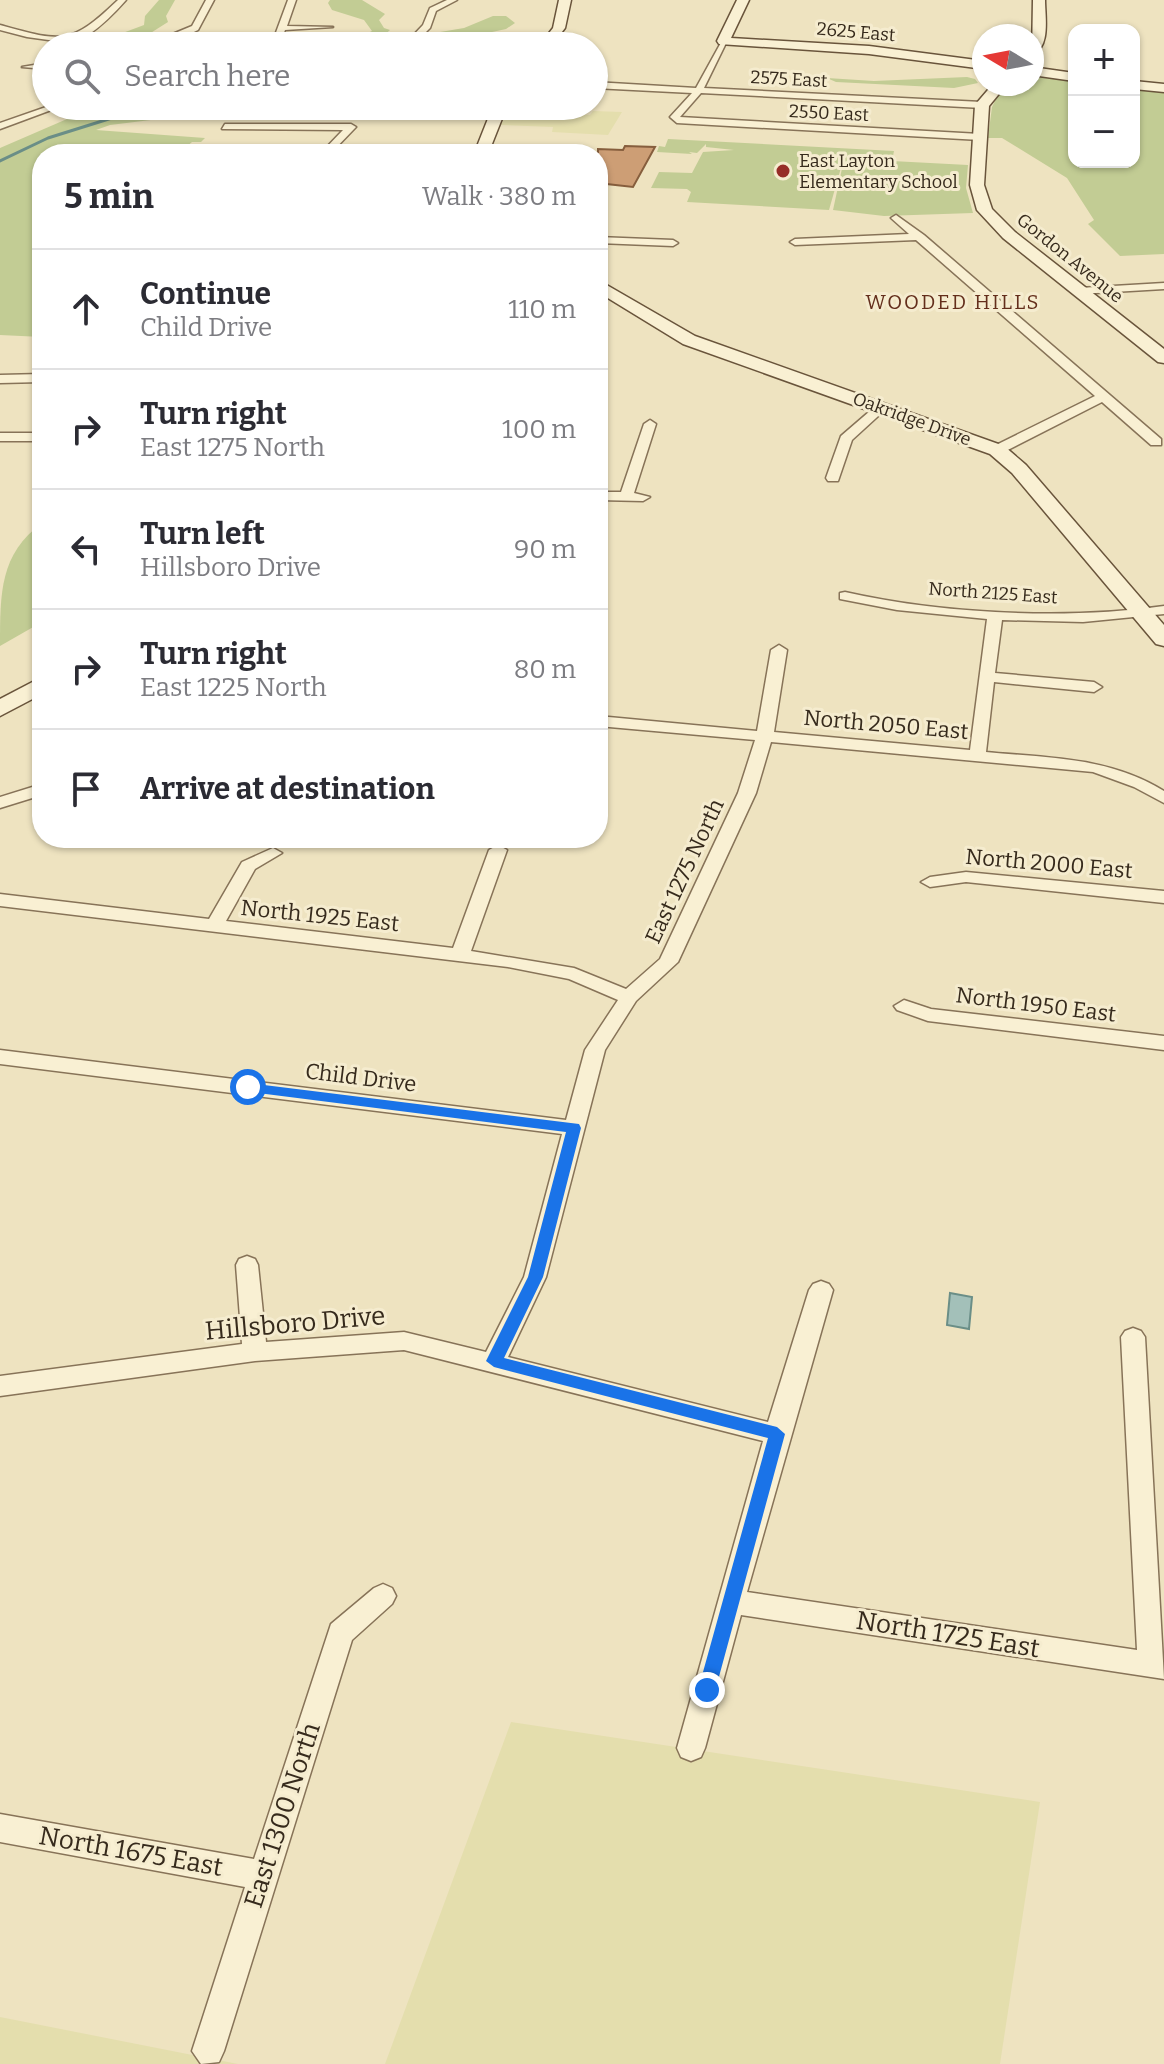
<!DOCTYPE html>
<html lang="en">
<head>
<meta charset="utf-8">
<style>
	body { margin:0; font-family:Bitter,serif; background:#f7f7f7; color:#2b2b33 }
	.controls { position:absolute; right:24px; top:24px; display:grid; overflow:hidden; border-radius:16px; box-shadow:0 2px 6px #0004 }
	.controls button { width:72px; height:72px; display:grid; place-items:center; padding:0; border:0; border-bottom:2px solid #e1e1e2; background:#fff; color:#2b2b33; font:40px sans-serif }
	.compass { position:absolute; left:972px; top:24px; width:72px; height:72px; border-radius:50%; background:#fff; box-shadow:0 2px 6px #0004; rotate:280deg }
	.stop { position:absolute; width:24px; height:24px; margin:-18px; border:6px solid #1a73e8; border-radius:50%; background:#fff }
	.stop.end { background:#1a73e8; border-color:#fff; box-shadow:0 2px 8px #0008 }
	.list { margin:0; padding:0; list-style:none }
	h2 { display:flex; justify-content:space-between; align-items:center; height:104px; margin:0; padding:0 32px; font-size:34px }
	h2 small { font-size:26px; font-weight:400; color:#7c7c81 }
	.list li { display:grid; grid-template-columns:52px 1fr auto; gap:24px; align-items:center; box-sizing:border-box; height:120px; padding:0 32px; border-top:2px solid #e1e1e2 }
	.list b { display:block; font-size:30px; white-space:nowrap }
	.list p { margin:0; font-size:26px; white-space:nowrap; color:#7c7c81 }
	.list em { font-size:26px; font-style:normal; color:#7c7c81 }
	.icon { flex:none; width:44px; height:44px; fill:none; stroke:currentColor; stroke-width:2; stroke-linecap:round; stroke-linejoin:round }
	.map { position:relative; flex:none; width:1164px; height:2064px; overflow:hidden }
	.search { position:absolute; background:#fff; box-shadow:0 2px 6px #0004; left:32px; top:32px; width:576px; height:88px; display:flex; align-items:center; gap:20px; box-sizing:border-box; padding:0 28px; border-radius:44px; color:#7c7c81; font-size:30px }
	.panel { position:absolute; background:#fff; box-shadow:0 2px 6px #0004; left:32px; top:144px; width:576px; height:704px; border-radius:32px }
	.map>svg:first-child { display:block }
</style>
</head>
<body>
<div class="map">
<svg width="1164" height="2064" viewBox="0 0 1164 2064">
	<rect width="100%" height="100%" fill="#eee3c0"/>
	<g fill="#e4dead">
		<path d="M507,110L590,115L593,111L622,112L608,135L552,132L553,127L501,125Z"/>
		<path d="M511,1722L1040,1802L1000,2064H385Z"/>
		<path d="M0,2017L238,2064H0Z"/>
	</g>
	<g fill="#c2cc94">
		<path d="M159,0H175L166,16L168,22L149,34L128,38L126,46H100L120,34L144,25L145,16Z"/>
		<path d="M330,0H362L385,14L379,20L384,28L390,30L372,46H341L372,31L364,20L332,10L328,3Z"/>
		<path d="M493,16H506L515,23L506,29L455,40L454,46H418L428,34L464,28Z"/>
		<path d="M1032,76L1074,80V162H1134V88L1164,91V254L1120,256L1088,224L1094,220L1067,178L1002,138H988L992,107L997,97L1010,84H1032Z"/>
		<path d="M967,77L975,79L978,83L954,88L836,82L827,78L874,81Z"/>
		<path d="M153,106H350L216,112L110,125L96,130L205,138L201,142H192L178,154H42V337L0,335V148L67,119Z"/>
		<path d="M668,139L894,151L892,161L968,165L966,188L973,213L884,216L833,210L846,150L829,210L687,202L691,192L687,189L651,188L659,172L692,173L703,152L734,150L706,147V144L697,153L689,152L692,154L657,152L659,146L665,147Z"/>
		<path d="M42,523V622L0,646C0,592 0,554 42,523Z"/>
	</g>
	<path fill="#a3c0b9" stroke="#6a8e87" stroke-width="2" d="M950,1293L972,1297L969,1329L947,1325Z"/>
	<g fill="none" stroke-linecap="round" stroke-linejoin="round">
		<g stroke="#6a8e87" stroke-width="3">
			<path d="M110,46L111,43"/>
			<path d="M0,161L48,138L147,107"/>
		</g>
	</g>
	<path fill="#cd9e75" stroke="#865e3d" stroke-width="2" d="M625,146L655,147L633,187L598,183V149L623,150Z"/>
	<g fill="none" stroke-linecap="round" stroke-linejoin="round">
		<g stroke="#877358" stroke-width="3">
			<g id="street">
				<path d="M118,0H126C110,18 83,46 58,46L63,42L27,37L0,30V25C62,42 70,46 118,0Z"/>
				<path d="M206,0H214L198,30L165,46H157L163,38L192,26Z"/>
				<path d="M288,0H296L287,26L333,27L285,30L279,46H271Z"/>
				<path d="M447,0H457L436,11L430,28L412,46H403L423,25L430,8Z"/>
				<path d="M723,39L727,41L704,88L982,102L986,105L982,108L701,93L680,117L980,134L985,137L980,140L677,123L670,117L692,93L594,88V82L696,88Z"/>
				<path d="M46,63V69L22,67Z"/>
				<path d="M49,106H62L0,129V123Z"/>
				<path d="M225,124H351L356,127L330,154H320L343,130L222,129Z"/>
				<path d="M896,215L924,235L1161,439V445H1151L1102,402L1002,453H992V447L1095,396L916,240L795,245L790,242L795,239L909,234L891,218Z"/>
				<path d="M598,237L673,240L678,243L673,246L598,243Z"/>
				<path d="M1164,283V289L1079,294L1073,291L1079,288Z"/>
				<path d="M42,374V382L0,383V375Z"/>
				<path d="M877,405L887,408L852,440L838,481H828L826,478L841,436Z"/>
				<path d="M650,420L656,424L634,493L650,497L643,501L598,500V492H621L644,424Z"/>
				<rect x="0" y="433" width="42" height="8"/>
				<path d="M845,592C942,614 1066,620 1164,606V614L1083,622L1002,620L995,673L1094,682L1102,687L1094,692L994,682L986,752C1048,758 1110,757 1164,791V803L1134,787L1093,772L771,742L756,793L678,962L636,1001L605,1050L546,1277L508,1357L768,1422L809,1290L813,1284L821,1281L829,1284L833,1290L747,1592L1137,1650L1121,1337L1125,1331L1133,1328L1141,1331L1145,1337L1164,1679L741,1615L705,1748L701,1757L691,1761L681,1757L677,1748L763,1441L404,1350L255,1361L0,1396V1376L242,1344L236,1265L239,1259L247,1256L255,1259L258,1265L266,1342L404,1332L486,1352L524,1277L562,1134L0,1064V1050L566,1120L585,1050L618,1000L569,979L508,967L0,906V894L209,919L242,862L273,848L282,853L255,869L226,921L453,948L489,850L498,845L507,850L471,951L574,968L626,989L660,959L738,793L755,740L598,726V716L757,731L771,650L779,645L787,650L774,732L970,750L987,619L897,610L840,599V593Z"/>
				<path d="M42,784V795L0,808V797Z"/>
				<path d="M966,872L1164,891V903L966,882L930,887L921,882L930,877Z"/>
				<path d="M904,1000L931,1009L1164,1036V1050L928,1021L897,1010L894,1006Z"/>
				<path d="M383,1584L392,1588L396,1596L392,1604L352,1640L224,2051L219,2062L201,2064L192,2051L245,1887L0,1842V1814L254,1859L331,1624L374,1588Z"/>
			</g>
		</g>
		<g stroke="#69543b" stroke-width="3">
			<g id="secondary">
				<path d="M559,0H571L565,28L551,46H539L553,28Z"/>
				<path d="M737,0H749L731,38L869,46L984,61V69L869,54L719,44L717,41Z"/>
				<path d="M1033,0H1045C1045,18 1051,46 1032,56Z"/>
				<path d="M1032,67L1074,73V81L1032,75Z"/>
				<path d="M1134,81L1164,84V92L1134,89Z"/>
				<path d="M993,84H1007L989,106L984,185L992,209L1015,232L1164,349V363L1158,362L1003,238L977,210L970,185L975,105Z"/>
				<path d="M493,106H507L488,154H474Z"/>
				<path d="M598,280L695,336L1004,446L1026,465L1164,625V646L1156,644L1012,473L990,454L683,344L598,292Z"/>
				<path d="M42,677V694L0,716V699Z"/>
			</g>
		</g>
		<use href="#street" fill="#f9f0d3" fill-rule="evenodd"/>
		<use href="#secondary" fill="#f9f0d3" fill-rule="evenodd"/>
	</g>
	<path fill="#1a73e8" d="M248,1083L579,1124L581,1128L543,1277L504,1358L777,1427L785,1434L714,1695L707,1698L701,1695L698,1690L768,1438L494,1367L486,1361L528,1277L566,1132L243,1091L241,1087Z"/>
	<circle fill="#962d27" stroke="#f5eccf" stroke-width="3" cx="783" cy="171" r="8"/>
	<g text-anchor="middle" stroke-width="6" stroke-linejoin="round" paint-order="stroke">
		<g font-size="18" fill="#362a1c" stroke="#f5eccf">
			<text transform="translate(856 32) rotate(5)" y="6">2625 East</text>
			<text transform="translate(789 79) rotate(3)" y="6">2575 East</text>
			<text transform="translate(829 113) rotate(3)" y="6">2550 East</text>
			<text transform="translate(1070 258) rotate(39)" y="6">Gordon Avenue</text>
			<text transform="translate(912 419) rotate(20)" y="6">Oakridge Drive</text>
			<text transform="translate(993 593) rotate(4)" y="6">North 2125 East</text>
		</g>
		<g font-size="18" fill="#362a1c" stroke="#f5eccf" text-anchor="start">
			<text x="799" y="167">East Layton<tspan x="799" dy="21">Elementary School</tspan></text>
		</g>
		<g font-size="20" letter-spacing="2" fill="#632e1b" stroke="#f5eccf">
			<text x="953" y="309">WOODED HILLS</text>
		</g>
		<g font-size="22" fill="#362a1c" stroke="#f5eccf">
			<text transform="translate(886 724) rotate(5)" y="8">North 2050 East</text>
			<text transform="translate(1049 863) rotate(5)" y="8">North 2000 East</text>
			<text transform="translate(684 871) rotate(-65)" y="8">East 1275 North</text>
			<text transform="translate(320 915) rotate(6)" y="8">North 1925 East</text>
			<text transform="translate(1036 1004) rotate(7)" y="8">North 1950 East</text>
			<text transform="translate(361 1077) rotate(7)" y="8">Child Drive</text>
		</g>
		<g font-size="26" fill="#362a1c" stroke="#f5eccf">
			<text transform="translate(295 1323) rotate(-5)" y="9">Hillsboro Drive</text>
			<text transform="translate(948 1634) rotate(9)" y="9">North 1725 East</text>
			<text transform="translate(282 1815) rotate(-72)" y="9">East 1300 North</text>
			<text transform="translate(131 1851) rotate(10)" y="9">North 1675 East</text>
		</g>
	</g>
</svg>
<div class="controls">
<button>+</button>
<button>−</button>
</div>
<svg class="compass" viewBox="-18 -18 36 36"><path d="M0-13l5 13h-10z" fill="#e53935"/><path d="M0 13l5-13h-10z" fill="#7c7c81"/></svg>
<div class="stop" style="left:248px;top:1087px"></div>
<div class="stop end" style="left:707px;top:1690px"></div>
<div class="search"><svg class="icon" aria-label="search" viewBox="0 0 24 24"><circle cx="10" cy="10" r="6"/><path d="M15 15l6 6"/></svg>Search here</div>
<section class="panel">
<h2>5 min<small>Walk · 380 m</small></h2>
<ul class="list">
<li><svg class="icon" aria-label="ahead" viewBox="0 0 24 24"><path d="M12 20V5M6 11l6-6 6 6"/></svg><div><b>Continue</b><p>Child Drive</p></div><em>110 m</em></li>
<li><svg class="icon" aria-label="right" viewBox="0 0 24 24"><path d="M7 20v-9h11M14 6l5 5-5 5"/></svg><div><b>Turn right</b><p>East 1275 North</p></div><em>100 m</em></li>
<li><svg class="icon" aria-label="left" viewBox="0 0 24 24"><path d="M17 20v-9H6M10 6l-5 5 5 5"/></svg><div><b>Turn left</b><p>Hillsboro Drive</p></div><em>90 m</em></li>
<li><svg class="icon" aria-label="right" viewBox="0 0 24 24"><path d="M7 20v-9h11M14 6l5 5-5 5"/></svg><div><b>Turn right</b><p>East 1225 North</p></div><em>80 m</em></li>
<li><svg class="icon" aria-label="arrive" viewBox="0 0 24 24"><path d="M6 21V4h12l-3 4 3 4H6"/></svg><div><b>Arrive at destination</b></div></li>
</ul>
</section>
</div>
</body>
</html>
